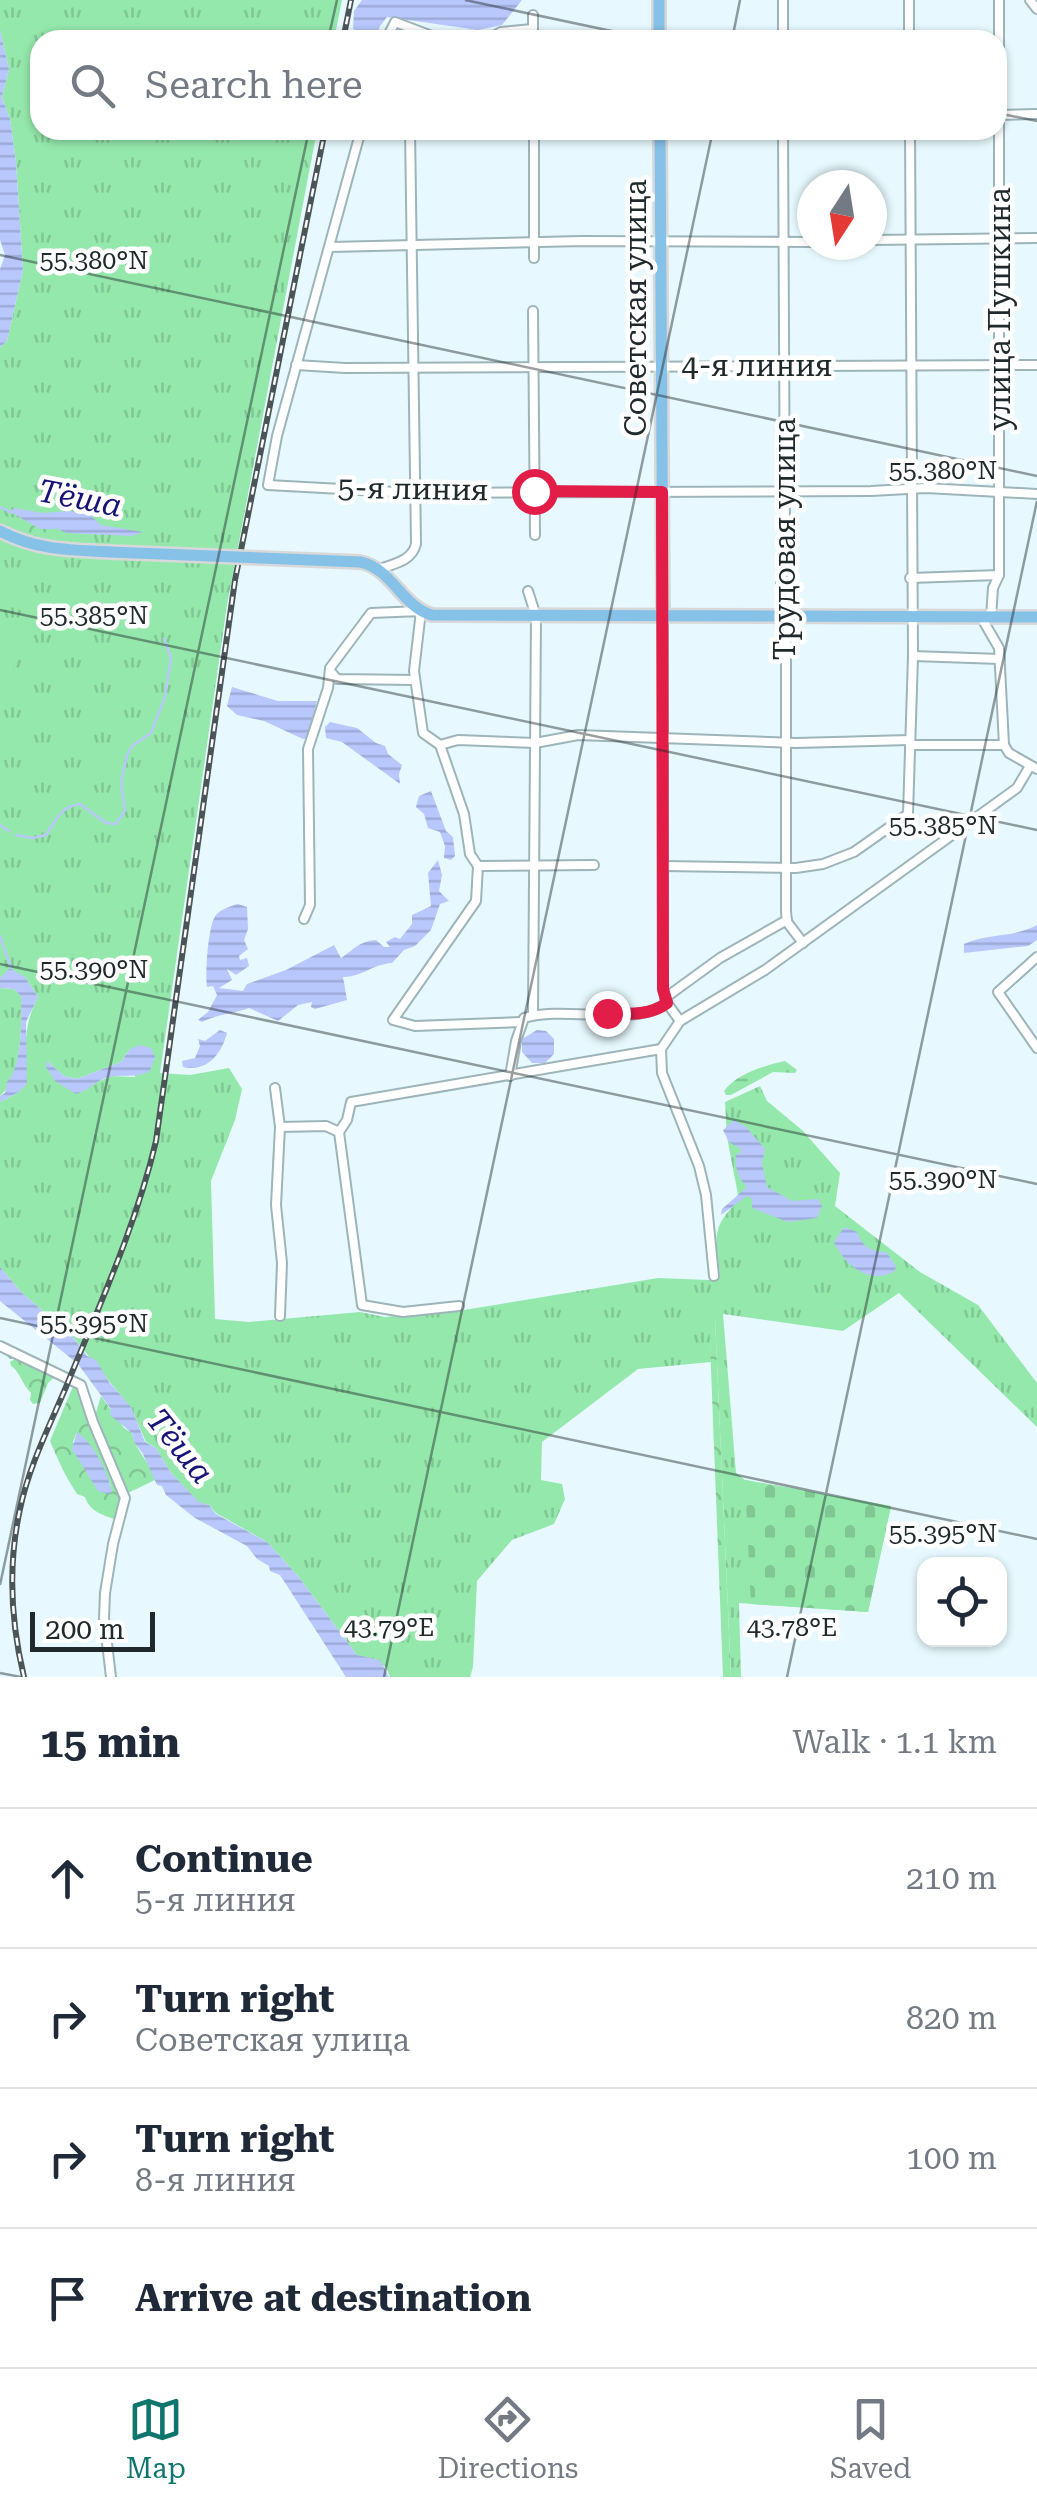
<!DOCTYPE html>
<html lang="en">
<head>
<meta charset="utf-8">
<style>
	body { margin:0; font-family:"Roboto Serif",serif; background:#f2f2f3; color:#1f2937 }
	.controls { position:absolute; right:30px; bottom:30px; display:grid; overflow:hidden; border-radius:20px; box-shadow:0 2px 8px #0004 }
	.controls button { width:90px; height:90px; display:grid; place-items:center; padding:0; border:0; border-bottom:2px solid #e0e1e3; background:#fff; color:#1f2937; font:50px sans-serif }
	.compass { position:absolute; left:797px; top:170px; width:90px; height:90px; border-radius:50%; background:#fff; box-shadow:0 2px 8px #0004; rotate:192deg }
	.scale { position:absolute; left:30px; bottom:25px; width:125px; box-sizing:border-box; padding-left:10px; border:5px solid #20292b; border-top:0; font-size:28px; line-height:35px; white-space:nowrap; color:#20292b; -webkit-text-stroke:8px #fff; paint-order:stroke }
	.stop { position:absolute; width:30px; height:30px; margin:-22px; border:8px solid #e11d48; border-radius:50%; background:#fff }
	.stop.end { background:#e11d48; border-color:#fff; box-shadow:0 2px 10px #0008 }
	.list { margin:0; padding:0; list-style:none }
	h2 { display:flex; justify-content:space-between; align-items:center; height:130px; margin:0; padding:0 40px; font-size:42px }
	h2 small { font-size:32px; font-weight:400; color:#747a83 }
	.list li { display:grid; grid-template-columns:65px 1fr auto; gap:30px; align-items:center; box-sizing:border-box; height:140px; padding:0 40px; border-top:2px solid #e0e1e3 }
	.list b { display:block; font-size:38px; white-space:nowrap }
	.list p { margin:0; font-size:32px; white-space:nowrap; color:#747a83 }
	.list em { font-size:32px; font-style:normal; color:#747a83 }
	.icon { flex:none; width:55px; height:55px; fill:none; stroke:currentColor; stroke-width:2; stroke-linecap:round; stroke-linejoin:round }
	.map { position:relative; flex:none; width:1037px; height:1677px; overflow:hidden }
	.search { position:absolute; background:#fff; box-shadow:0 2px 8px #0004; left:30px; right:30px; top:30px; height:110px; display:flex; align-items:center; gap:25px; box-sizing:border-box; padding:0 35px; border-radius:30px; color:#747a83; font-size:38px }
	.sheet { height:690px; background:#fff }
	nav { display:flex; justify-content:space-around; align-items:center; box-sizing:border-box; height:140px; border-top:2px solid #e0e1e3; background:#fff; font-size:28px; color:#747a83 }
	nav a { display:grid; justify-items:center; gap:5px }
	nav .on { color:#0f766e }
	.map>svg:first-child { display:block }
</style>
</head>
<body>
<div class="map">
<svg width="1037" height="1677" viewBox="0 0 1037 1677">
	<defs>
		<pattern id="grass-tufts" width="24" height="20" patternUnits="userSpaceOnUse" patternTransform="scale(2.5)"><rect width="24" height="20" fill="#95e8ac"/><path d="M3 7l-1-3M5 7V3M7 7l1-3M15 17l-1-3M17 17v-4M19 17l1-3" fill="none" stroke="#80c794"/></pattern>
		<pattern id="forest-crowns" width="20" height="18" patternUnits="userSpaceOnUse" patternTransform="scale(2.5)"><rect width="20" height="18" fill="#95e8ac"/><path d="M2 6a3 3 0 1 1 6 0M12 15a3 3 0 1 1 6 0" fill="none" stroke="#80c794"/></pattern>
		<pattern id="wetland-marsh" width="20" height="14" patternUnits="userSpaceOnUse" patternTransform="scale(2.5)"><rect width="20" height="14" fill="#95e8ac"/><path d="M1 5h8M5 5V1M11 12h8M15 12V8" fill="none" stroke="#80c794"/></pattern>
		<pattern id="cemetery-stones" width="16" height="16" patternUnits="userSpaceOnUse" patternTransform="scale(2.5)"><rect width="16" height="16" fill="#95e8ac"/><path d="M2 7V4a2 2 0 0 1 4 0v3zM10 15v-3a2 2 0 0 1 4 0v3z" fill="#80c794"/></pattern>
		<pattern id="water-rules" width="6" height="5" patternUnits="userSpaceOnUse" patternTransform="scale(2.5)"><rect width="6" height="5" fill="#b8c7fc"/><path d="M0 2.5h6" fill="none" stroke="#9eabd8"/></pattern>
	</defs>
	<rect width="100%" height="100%" fill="#e7f9fe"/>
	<g fill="url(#grass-tufts)" fill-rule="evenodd">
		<path d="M0,0H342L334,40H40V130H317L227,605L160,1073L190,1075L229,1068L242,1089L235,1120L211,1181L215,1319L249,1322L360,1312L385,1317L464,1310L658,1278L709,1280L720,1275C715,1238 711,1227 739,1200L727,1137L725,1102L760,1086L767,1101L802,1130L840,1173L835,1206L920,1272L978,1305L1037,1383V1427L899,1293L843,1331L723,1314L736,1473L745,1480L891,1506L868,1612L739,1603L741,1677H731L715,1318H710L711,1362L638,1369L542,1442L541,1480L562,1484L565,1499L554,1524L512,1540L477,1581L473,1667L470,1677H390L386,1667L357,1655L298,1576L267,1542L216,1513L209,1505L199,1503L188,1491L171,1473L156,1448L146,1442L131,1408L73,1337L22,1293L0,1267V1102L19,1092C30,1056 19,1033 38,997L25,977L6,974L0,978V347L7,341L23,270L16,162L10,119L2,97L9,69L0,30ZM130,1049L135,1077L112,1076L94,1083L55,1081L48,1062L64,1076L77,1079L121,1062Z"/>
		<path d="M0,988L14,989L21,996L22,1005C21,1031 21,1078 0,1096Z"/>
	</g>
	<g fill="url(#forest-crowns)" fill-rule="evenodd">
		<path d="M0,513L18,522L74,535L78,542L45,539L2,524Z"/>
		<path d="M709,1318H715L731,1677H723Z"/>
		<path d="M0,1349L57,1375L48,1383L40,1403L33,1404L30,1400L31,1393C23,1386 19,1370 11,1366L10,1362L17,1358L10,1359Z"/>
		<path d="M74,1384L93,1422L101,1396L124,1428L132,1433C135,1451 151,1462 155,1480L128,1493L117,1520C103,1515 90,1512 85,1497L77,1494C64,1474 59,1462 50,1441ZM77,1432L94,1451L111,1486L95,1485L73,1442Z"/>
	</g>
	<path fill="url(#wetland-marsh)" d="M785,1061L797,1070L795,1073L773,1072L731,1095H726L724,1091C738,1073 763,1066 785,1061Z"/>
	<path fill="url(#cemetery-stones)" d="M745,1480L891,1506L868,1612L751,1604Z"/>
	<path fill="#95e8ac" d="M0,630L20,633L9,690L0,688Z"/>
	<g fill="url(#water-rules)">
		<path d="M362,0H522L502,25L478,30L387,17L380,26L376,38L353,29L354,11Z"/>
		<path d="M0,30L9,69L2,97L10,119L16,162L23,270L7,341L0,347V269L5,255L0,240Z"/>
		<path d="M15,508L42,513L69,511L89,514L101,525L143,532L132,536L66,533L58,529H40L9,511Z"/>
		<path d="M232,687L278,701H317L307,738L303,739L264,721L237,715L227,706Z"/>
		<path d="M330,722L357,728L376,743L385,746L388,754L402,765L399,774L400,784L342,742L326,738L325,727Z"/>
		<path d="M431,791L446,831L453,837L455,856L451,860L444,858L445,846L440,832L428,828L424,814L416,807L419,796Z"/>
		<path d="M438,860L442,875L439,891L449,901L440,904L431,930L415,946L404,950L392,963C373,964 362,977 343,977L347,1000L315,1009L311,1007L312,1002L298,1005L278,1021L249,1008C232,1014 218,1014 202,1022L198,1020L208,1012L217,995L213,986L207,987C205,975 208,924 216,915C221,909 231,906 238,904L247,907L248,929L244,940L248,949L239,956L240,960L247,958L249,966L236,975L227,969L232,980L219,988L243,991L247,984L286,970L334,945L341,958C352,951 359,941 376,940L384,947H390L386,942L395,937L400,939L412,924V915L431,906L428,873Z"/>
		<path d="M1037,925V940L1028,946L964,953V944C986,933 1014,938 1037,925Z"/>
		<path d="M10,968L25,977L38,997L26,1022L27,1084L19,1092L0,1102V1096L5,1093L7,1082C22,1068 22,1017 21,996L14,989L0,988V978Z"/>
		<path d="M220,1030L227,1033C221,1055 207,1072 183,1067L182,1061L195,1058L200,1046L198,1039L205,1041Z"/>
		<path d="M537,1030L546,1031L554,1039V1054L545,1063H532L522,1052V1039Z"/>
		<path d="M140,1045L151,1048L155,1057L150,1071C135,1079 122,1073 106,1078C93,1082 89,1091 76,1094L55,1081L46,1067L47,1061L64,1076L77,1079L121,1062L130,1049Z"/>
		<path d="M734,1120L746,1127L765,1149L762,1163L767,1187L792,1201L818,1199L822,1206L817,1218L788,1222L752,1208V1199L747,1196L721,1215L722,1209L747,1187C738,1178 734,1167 736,1152L740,1155L741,1149L729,1142L723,1130Z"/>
		<path d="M844,1227L857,1232C862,1246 871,1252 886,1252L896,1266L895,1271C870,1286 844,1265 834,1242Z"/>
		<path d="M0,1267L22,1293L73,1337L87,1356L96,1360L109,1382L131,1407L145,1442L156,1448L171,1473L199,1502L209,1505L216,1514L267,1542L298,1576L357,1655L380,1660L389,1677H346L280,1575L270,1571L269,1566L257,1559L247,1546L195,1518L166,1495L162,1486L157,1485L143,1454L134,1442L132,1433L110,1415L111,1409L78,1364L0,1301Z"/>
		<path d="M77,1432C94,1444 107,1471 112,1492L108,1494L98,1491L72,1449Z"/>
	</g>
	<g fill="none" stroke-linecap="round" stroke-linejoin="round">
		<g stroke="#b8c7fc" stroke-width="2.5">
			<path d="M0,507L12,513"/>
			<path d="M0,825L9,831"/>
			<path d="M16,835L33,838L46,835C56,820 61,806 80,804L106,823L116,824L125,811L121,783L127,755L132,746L151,733L165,697L171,658L164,639"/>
			<path d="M0,936L11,968"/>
		</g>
		<g stroke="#9db4b9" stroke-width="12">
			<g id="minor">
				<path d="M783,0V40"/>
				<path d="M909,0V40"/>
				<path d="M1030,0L1037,9"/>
				<path d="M386,40L395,22L432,36L459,40"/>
				<path d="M487,40L501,32L533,29"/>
				<path d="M533,40V15"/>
				<path d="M997,115L1037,114"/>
				<path d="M361,130L277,436L268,485L415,493L871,491L926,488L1037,494"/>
				<path d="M783,130L785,535L781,585L786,617V912L787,922L803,943"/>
				<path d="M872,240L1037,238"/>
				<path d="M330,247L582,241L812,242"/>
				<path d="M534,258V130"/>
				<path d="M533,311L535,535"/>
				<path d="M296,365L345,368L1037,365"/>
				<path d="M379,569C394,564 412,561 416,544L410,130"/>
				<path d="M910,578L999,575"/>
				<path d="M528,591L536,616L533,1015"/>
				<path d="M981,617L999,648L1004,745L1009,753L1037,769"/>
				<path d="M991,617L993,588L999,575V0"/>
				<path d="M663,618V989L667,1003L680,1021"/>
				<path d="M913,656L1000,659"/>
				<path d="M330,671L337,679L415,680"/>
				<path d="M440,745L458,740L535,743L578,735L796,743L910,740"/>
				<path d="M440,745L464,814L470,854L478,866L476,901L393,1020L415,1026L521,1022"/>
				<path d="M910,745H1004"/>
				<path d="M478,866L594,865"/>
				<path d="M663,866L796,868L823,864L854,852L908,814L913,656L910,130"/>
				<path d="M304,919L310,905L308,749L328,688L330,668L371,613L421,611L414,671L423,733L440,745"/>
				<path d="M1037,957L998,992L1037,1048"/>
				<path d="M665,998L720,958L787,920"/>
				<path d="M510,1076L516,1041L524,1018C565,1005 634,1028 667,1003"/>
				<path d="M275,1088L280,1127L276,1205L282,1263L280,1316"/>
				<path d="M280,1127L326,1126L339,1132"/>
				<path d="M339,1132L347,1120L351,1102L661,1049"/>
				<path d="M339,1132L362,1305L403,1312L459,1306"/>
				<path d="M714,1276L706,1195L699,1166L662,1073L661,1049L680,1021L765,970L1017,788L1030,766"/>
				<path d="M0,1346L81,1385L93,1422L125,1498L113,1544L105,1593L104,1618L111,1677"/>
			</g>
		</g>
		<g stroke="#d7d8d9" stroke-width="16">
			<g id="major">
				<path d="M659,0V40"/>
				<path d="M660,130L663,618"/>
				<path d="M0,531C36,550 70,550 110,552"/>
				<path d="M360,562C392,568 402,607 432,615L1037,617"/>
			</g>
		</g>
		<use href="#minor" stroke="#fff" stroke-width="8"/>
		<use href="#major" stroke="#86c1e8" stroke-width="11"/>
		<g stroke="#4b5558" stroke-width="6">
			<g id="rail">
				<path d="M343,40L351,0"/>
				<path d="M24,1677C11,1623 8,1564 20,1509C29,1466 49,1427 66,1387C99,1306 136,1226 156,1141L235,580L325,130"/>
			</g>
		</g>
		<use href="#rail" stroke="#fff" stroke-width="2.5" stroke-dasharray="8" stroke-linecap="butt"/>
		<g stroke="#d7d8d9" stroke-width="16" stroke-linecap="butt">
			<path id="major-bridge" d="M110,552L360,562"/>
		</g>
		<use href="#major-bridge" stroke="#86c1e8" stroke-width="11"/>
	</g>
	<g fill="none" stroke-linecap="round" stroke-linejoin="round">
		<path stroke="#e11d48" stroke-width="12" d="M534,491L662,492L663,989L667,1003C650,1016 628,1014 607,1013"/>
	</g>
	<path fill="none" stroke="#20292b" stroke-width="2.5" stroke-opacity="0.45" d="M465,0L654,40M328,40L337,0M732,40L740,0M997,113L1037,121M0,255L1037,476M0,610L1037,830M0,964L1037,1184M0,1318L1037,1539M0,1585L309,130M0,1673L21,1677M384,1677L713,130M787,1677L1037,501"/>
	<g text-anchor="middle" stroke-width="9" stroke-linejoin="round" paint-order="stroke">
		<g font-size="30" fill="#20292b" stroke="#fff">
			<text transform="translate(636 308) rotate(-90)" y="10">Советская улица</text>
			<text transform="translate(1000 309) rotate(-90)" y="10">улица Пушкина</text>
			<text x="757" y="376">4-я линия</text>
			<text transform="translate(413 489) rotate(1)" y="10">5-я линия</text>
			<text transform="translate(785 539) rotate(-90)" y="10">Трудовая улица</text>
		</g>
		<g font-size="32" font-style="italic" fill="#181376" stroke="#fff">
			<text transform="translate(80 498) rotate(11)" y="11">Тёша</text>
			<text transform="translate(180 1446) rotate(51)" y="11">Тёша</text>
		</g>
	</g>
	<g font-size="25" text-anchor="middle" fill="#20292b" stroke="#fff" stroke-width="9" stroke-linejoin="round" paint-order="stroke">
		<text x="94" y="269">55.380°N</text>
		<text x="943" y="479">55.380°N</text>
		<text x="94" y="624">55.385°N</text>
		<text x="943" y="834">55.385°N</text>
		<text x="94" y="978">55.390°N</text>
		<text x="943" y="1188">55.390°N</text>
		<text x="94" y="1332">55.395°N</text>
		<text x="943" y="1542">55.395°N</text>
		<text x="389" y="1636">43.79°E</text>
		<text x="792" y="1636">43.78°E</text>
	</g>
</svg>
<div class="controls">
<button><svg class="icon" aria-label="locate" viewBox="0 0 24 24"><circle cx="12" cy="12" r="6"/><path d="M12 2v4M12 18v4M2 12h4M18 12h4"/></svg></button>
</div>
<svg class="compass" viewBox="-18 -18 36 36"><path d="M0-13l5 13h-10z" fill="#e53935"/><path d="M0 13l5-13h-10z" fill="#747a83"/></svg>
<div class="scale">200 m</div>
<div class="stop" style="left:534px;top:491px"></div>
<div class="stop end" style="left:607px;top:1013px"></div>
<div class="search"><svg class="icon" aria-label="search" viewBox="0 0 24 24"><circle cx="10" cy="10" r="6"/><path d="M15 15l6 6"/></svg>Search here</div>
</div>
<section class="sheet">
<h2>15 min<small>Walk · 1.1 km</small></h2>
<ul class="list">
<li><svg class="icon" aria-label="ahead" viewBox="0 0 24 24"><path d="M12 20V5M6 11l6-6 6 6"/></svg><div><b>Continue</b><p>5-я линия</p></div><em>210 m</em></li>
<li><svg class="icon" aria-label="right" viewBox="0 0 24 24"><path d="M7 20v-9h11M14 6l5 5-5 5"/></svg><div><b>Turn right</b><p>Советская улица</p></div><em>820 m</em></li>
<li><svg class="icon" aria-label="right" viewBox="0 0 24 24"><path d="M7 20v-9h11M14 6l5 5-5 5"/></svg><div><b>Turn right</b><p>8-я линия</p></div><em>100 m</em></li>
<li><svg class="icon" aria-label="arrive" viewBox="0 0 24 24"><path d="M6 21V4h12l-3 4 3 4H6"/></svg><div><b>Arrive at destination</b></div></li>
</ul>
</section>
<nav>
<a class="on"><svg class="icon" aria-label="map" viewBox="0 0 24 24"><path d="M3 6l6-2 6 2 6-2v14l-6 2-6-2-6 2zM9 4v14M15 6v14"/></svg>Map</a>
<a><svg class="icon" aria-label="directions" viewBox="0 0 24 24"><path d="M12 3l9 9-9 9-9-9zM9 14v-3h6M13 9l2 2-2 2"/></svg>Directions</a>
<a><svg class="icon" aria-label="saved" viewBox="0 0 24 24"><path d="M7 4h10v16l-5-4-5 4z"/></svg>Saved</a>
</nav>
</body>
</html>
